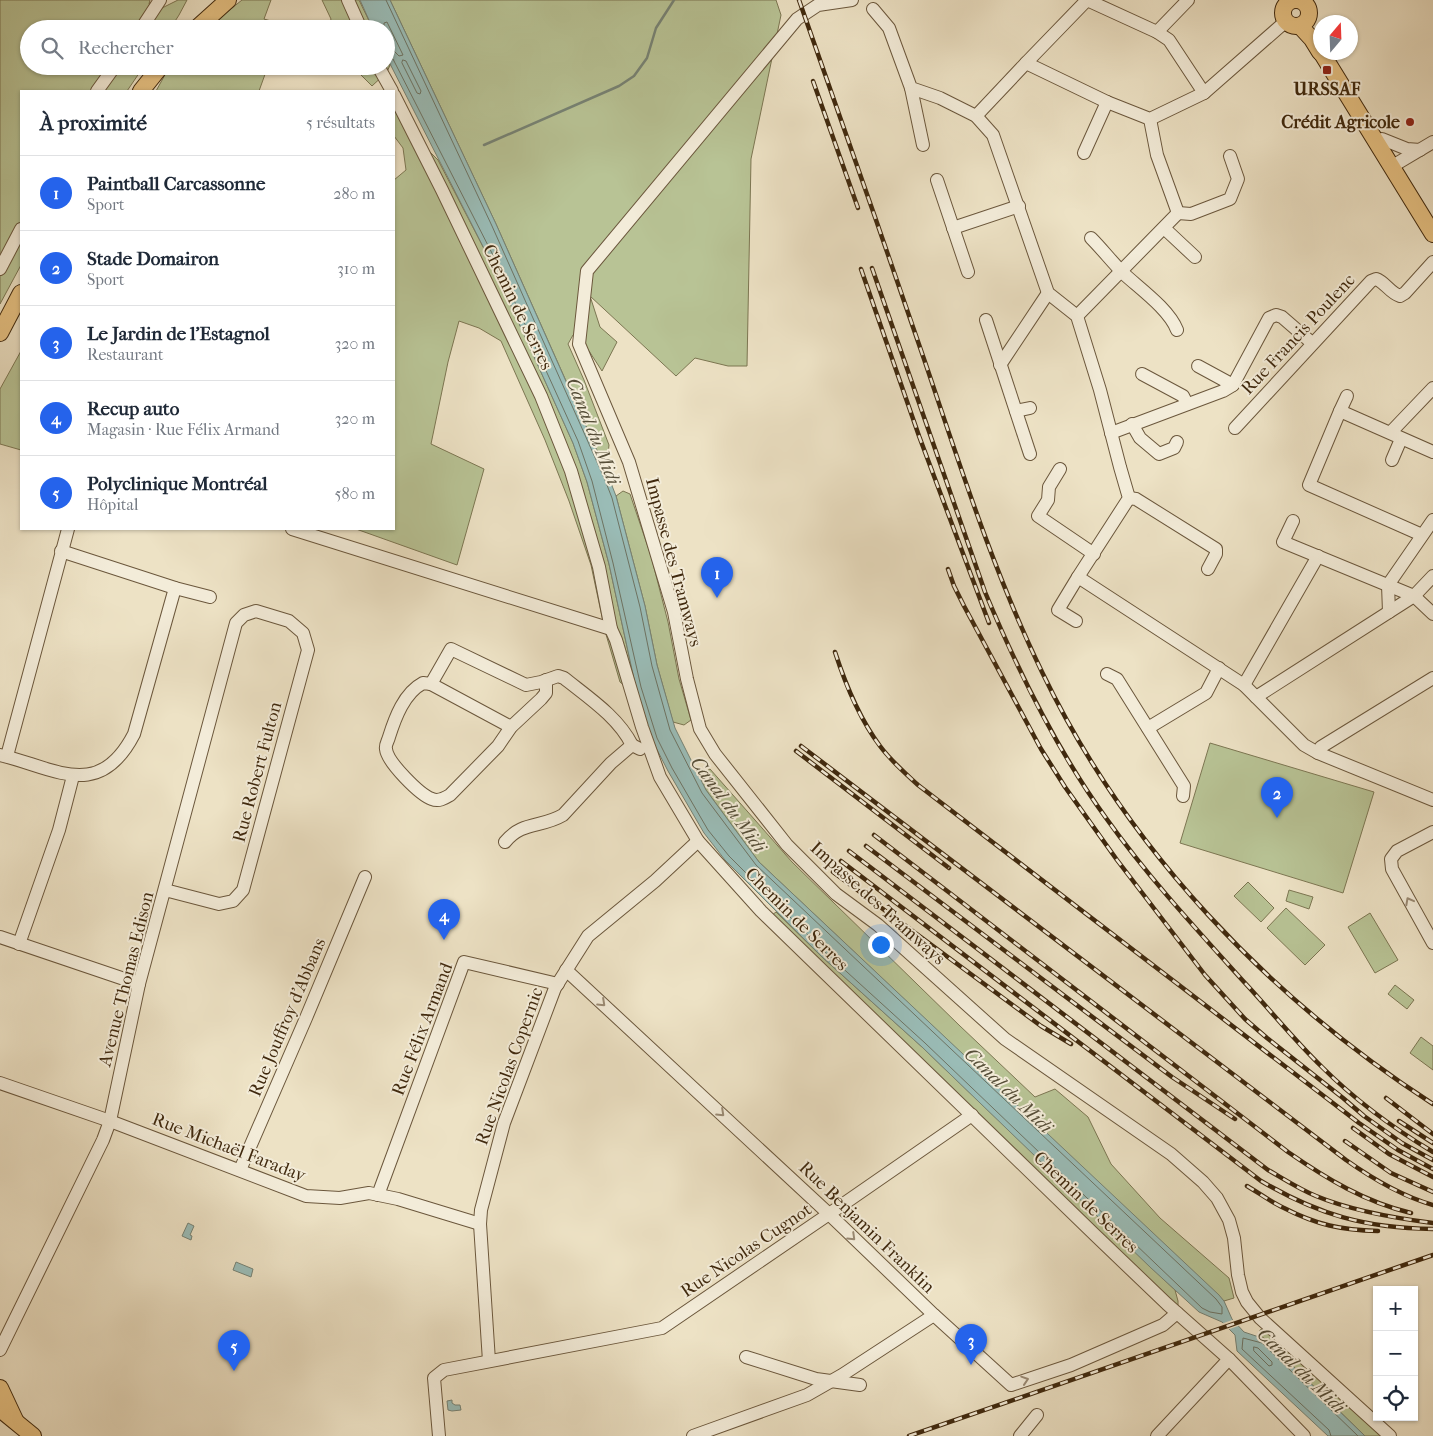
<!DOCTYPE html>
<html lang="fr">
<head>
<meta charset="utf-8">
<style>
	body { margin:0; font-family:"IM FELL French Canon",serif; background:#f2f2f3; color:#1f2937 }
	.controls { position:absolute; right:15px; bottom:15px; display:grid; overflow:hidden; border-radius:0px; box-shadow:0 1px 4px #0004 }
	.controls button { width:45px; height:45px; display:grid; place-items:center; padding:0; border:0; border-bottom:1px solid #e0e1e3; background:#fff; color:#1f2937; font:25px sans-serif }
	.compass { position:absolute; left:1313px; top:15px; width:45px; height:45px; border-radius:50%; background:#fff; box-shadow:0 1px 4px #0004; rotate:19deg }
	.you { position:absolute; left:880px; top:944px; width:18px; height:18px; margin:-12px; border:4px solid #fff; border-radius:50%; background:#1a73e8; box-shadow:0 0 0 8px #1a73e833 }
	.badge { display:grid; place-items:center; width:32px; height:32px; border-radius:50%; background:#2563eb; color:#fff; font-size:16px; font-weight:700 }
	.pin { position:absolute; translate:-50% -41px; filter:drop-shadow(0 1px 2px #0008) }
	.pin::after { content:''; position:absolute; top:26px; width:18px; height:15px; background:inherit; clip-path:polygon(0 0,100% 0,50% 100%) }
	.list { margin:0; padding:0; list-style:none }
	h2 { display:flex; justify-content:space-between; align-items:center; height:65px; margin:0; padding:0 20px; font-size:21px }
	h2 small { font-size:16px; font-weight:400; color:#747a83 }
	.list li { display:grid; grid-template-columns:32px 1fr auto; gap:15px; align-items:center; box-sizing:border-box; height:75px; padding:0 20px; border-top:1px solid #e0e1e3 }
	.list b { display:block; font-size:19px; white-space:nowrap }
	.list p { margin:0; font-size:16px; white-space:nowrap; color:#747a83 }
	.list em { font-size:16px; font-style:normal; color:#747a83 }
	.icon { flex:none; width:28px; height:28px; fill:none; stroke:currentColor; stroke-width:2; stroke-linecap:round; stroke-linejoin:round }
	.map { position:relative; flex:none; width:1433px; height:1436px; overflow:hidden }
	.search { position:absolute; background:#fff; box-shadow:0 1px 4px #0004; left:20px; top:20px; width:375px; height:55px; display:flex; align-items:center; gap:12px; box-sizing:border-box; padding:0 18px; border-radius:28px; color:#747a83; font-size:19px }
	.panel { position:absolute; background:#fff; box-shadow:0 1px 4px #0004; left:20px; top:90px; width:375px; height:440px; border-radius:0px }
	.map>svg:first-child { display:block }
</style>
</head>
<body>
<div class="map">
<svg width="1433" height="1436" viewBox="0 0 1433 1436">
	<rect width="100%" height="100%" fill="#ede2c5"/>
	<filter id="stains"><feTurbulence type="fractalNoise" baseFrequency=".004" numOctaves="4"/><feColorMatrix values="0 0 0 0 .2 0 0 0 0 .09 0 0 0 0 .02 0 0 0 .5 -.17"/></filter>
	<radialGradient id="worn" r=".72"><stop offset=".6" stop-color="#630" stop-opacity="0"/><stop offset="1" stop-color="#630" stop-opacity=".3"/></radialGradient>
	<g fill="#b8c395" stroke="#7c7652">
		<path d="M0,0H150L149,4L160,9L178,0H187L179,15L170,29H29V66H144L127,91H21V265L0,304Z"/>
		<path d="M242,0H271L264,19L288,26L302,29H206Z"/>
		<path d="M322,0H359L373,29H328L331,19Z"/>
		<path d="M390,0H776L781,15L751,159L747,366H728L695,358L676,376L590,296L600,327L617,342L602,371L589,351L573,335L568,344L584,380L609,445L608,454L600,457L496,224Z"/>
		<path d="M386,56L390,65L387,72L372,86L352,66H386Z"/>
		<path d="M172,66H268L259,91H156L166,73Z"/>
		<path d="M394,91L415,137L438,160L494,268L573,443L587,482L609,564L636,688L626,687L620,682L605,631L591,565L569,501L545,440L501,341L479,328L459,321L448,362L431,444L484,469L457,565L356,529H394V180L406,170L403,148L394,136Z"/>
		<path d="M21,351V450L0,444V389Z"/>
		<path d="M623,491L630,494L651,556L668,622L679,679L691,720L684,725L673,722L657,665L645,606L616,496Z"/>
		<path d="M1210,743L1374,792L1343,893L1180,843Z"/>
		<path d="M710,769L792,862L960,1026L1035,1097L1055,1089L1088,1117L1111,1164L1160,1218L1229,1278L1234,1298L1224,1301L759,862L706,790L699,776Z"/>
		<path d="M1248,882L1274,908L1261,922L1234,896Z"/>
		<path d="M1289,890L1313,897L1309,909L1286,901Z"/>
		<path d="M1286,908L1325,945L1305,965L1267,928Z"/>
		<path d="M776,912L821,956L922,1047L1175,1290L1178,1301V1308L772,915Z"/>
		<path d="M1370,913L1398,960L1375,973L1348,927Z"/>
		<path d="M1395,985L1414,1000L1407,1009L1388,994Z"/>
		<path d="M1421,1037L1433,1046V1070L1410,1053Z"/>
		<path d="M1268,1327L1305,1364L1313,1374L1381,1436H1365L1264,1338L1260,1336V1330Z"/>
	</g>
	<g fill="#9abdb8" stroke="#768274">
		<path d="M360,0H390L496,224L609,478L616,496L645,606L657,665L675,728L706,790L759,862L1219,1295L1224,1301L1232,1319L1244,1332L1265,1339L1365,1436H1328L1237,1351L1235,1335L1222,1322L1199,1312L1151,1268L922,1047L821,956L725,860L704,833L668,771L652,740L636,688L609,564L587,482L573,443L494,268L386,56V29H373Z"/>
		<path d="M188,1223L194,1226L190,1235L192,1236L191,1240L182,1236Z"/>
		<path d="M236,1262L253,1269L251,1277L233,1270Z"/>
		<path d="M452,1400V1403L455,1405H460L461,1410L452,1411L448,1410L447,1401Z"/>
	</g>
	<path fill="#ede2c5" d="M1235,1319L1241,1325L1227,1330L1221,1324Z"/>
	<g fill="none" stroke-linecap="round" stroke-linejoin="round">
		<g stroke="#6d7363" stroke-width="1">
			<path d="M386,0L492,226L605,480L612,498L640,607L652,666L670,730L702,793L756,865L1216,1299L1222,1307V1314L1210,1312L1202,1308L925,1043L825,952L729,856L708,830L672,768L657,738L641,687L613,563L592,481L578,441L498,265L393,59L386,56"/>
			<path d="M384,29V23L387,22L403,55L399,56L394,51L386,49"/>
			<path d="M403,60L406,61L421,91L420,94L417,93L402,63Z"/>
			<path d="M1254,1347L1258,1348L1272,1362V1365L1269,1366L1254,1351Z"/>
			<path d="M1331,1436L1329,1430L1242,1349L1243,1338L1262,1343L1358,1436"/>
		</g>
		<path stroke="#768274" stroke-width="2.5" d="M484,145L619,86L634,76L647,58L656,28L674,0"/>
		<g stroke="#6b573c" stroke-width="14">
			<g id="minor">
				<path d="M348,0L361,29"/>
				<path d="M852,0L818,5L797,19L587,271L579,344L629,462L674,612L687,679L700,729L715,754L787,845L836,894L878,925L1005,1039L1171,1154L1203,1182L1217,1198L1229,1220L1234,1238L1238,1275L1242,1292L1247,1302L1260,1318L1390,1436"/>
				<path d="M1087,0L1157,32L1169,40L1204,93"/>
				<path d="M873,9L889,28L911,88L940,98L976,116L993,135L1048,293L1077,316L1100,390L1120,467L1129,498L1078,577L1244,685L1304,745L1318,753L1433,800"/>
				<path d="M141,29L160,0"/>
				<path d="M1157,32L1188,0"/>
				<path d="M1026,63L1087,0"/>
				<path d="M378,66L392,91"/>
				<path d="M911,88L923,145"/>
				<path d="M97,91L115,66"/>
				<path d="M394,95L442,190L541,396L571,471L599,567L611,629L616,640L642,727L660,777L698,841L761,911L1095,1235L1167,1304L1229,1359L1304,1436"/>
				<path d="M976,116L1026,63L1107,102L1150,119L1204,93L1285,22"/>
				<path d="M1382,139L1407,149L1420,150"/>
				<path d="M1084,153L1107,102"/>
				<path d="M1391,167L1433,142"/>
				<path d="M937,180L968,272"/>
				<path d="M1178,213L1191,214L1230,199L1238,179L1230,156"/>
				<path d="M953,228L1019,206"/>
				<path d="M1164,228L1195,257"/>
				<path d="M1091,238C1102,249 1112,262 1123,273C1139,288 1169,309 1177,330"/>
				<path d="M0,269L21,229"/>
				<path d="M1077,316L1178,213L1157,155L1150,119"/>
				<path d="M986,320L1030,454"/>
				<path d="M1000,365L1048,293"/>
				<path d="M1198,366L1233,385"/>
				<path d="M1142,374L1183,396L1187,404"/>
				<path d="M1016,411L1030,408"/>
				<path d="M1340,411L1347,396"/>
				<path d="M1132,424L1140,438L1159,454L1174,448L1177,442"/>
				<path d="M1235,428L1371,281L1376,279C1385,282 1390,293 1400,296L1405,293L1433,262"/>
				<path d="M1391,432L1433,388"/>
				<path d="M1111,433L1223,391L1233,385L1269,318L1276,315L1282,317L1312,343"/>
				<path d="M1392,460L1401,439"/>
				<path d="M1060,469L1049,487L1048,500L1038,516L1094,554"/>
				<path d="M1129,498L1136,499L1216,549V554L1208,569"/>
				<path d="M1293,521L1283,542L1414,596L1433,614"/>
				<path d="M292,529L611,629"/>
				<path d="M1422,535L1309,485L1340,411L1433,452"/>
				<path d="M61,551L175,588L210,597"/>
				<path d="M1389,612L1388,585L1433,520"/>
				<path d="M1076,621L1058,610L1078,577"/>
				<path d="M1107,674L1117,679L1184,786L1183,796"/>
				<path d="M431,684L423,683C404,693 395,718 389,737C388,741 385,745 386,749C387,762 420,795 432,799C439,802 445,798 450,795L498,746L511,727L541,699L546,693V680"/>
				<path d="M1244,685L1318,556"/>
				<path d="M1256,697L1414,596L1433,576"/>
				<path d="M511,727L431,684L451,649L526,685L541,682L558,676L564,678C589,698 618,717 632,745"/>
				<path d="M1148,728L1206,693L1219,668"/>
				<path d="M1318,753L1321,747L1433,678"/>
				<path d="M0,755C55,768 99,802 134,734L175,588"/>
				<path d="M7,756L68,529"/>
				<path d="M1433,832L1397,851L1391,859L1392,869L1433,943"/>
				<path d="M505,842C522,821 541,828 563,815L611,763L632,745L640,749"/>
				<path d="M0,937L139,984"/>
				<path d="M19,944L59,830L73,776"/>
				<path d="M566,970L829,1214L934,1315L1011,1385L1071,1365L1163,1325L1177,1313"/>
				<path d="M0,1083L110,1121L306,1196L340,1198L369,1193L398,1199L480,1224"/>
				<path d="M240,1170L306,1018L365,877"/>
				<path d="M378,1195L464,962L558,984"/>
				<path d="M0,1350L103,1140L110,1121L139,984L236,623L244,615L256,611L289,621L303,633L308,650L243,890L233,901L219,904L165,890"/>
				<path d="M746,1357L816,1379L860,1385"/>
				<path d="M489,1361L480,1224L481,1210L504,1123L555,988L588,936L655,881L698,841"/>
				<path d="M439,1436L434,1378L444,1370L662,1328L829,1214L972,1115"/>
				<path d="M693,1436L807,1395L842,1375L934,1315"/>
				<path d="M1020,1436L1037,1415"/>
				<path d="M1157,1436L1229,1359"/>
			</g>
		</g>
		<g stroke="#40290e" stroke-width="18">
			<g id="major">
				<circle cx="1296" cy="13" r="13"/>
				<path d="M1300,26L1312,39L1320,52"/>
				<path d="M196,29L228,0"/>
				<path d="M1321,52L1433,234"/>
				<path d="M141,91L161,66"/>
				<path d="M0,333L21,293"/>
				<path d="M0,1388L15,1420"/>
				<path d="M0,1409L33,1436"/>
			</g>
		</g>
		<use href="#minor" stroke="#f3ecd9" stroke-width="12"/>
		<use href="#major" stroke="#e6c182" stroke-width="16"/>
		<g stroke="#40290e" stroke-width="4.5">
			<g id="rail">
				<path d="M799,0C841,120 883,239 924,359C960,465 993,571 1042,672C1127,849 1269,998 1433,1104"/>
				<path d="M813,81L858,208"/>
				<path d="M872,268L985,592C1018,671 1056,749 1106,818C1148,877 1197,930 1245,983C1271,1011 1295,1041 1322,1067C1355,1100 1393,1128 1433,1152"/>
				<path d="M861,269L919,436L989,623"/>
				<path d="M948,569L954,586L964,606L1041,749L1065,787L1117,860L1205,975L1245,1019L1267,1038L1343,1098L1364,1116L1402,1143L1433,1160"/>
				<path d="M835,652C846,686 859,718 880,746C891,761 905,773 918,785L1359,1123L1398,1150L1433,1169"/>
				<path d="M801,746L1346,1160C1373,1179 1401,1196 1433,1205"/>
				<path d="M796,751L949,868"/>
				<path d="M874,835L1288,1152C1327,1179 1365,1202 1411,1213"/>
				<path d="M866,846L1172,1077L1235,1119"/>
				<path d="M849,851L1268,1170C1284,1179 1299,1189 1316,1196C1352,1211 1394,1218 1433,1223"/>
				<path d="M841,861L1261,1181C1319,1215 1365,1228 1433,1229"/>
				<path d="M833,872L1041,1026L1071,1044"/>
				<path d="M1386,1098L1433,1134"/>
				<path d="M1399,1121L1433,1143"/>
				<path d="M1353,1128L1389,1154L1433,1177"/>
				<path d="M1345,1141L1391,1173L1433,1192"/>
				<path d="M1247,1186C1259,1193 1271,1202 1284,1208C1317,1225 1341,1230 1378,1231"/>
				<path d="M909,1436L1433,1255"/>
			</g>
		</g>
		<use href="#rail" stroke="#f3ecd9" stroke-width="2.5" stroke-dasharray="8" stroke-linecap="butt"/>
	</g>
	<defs><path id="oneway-chevron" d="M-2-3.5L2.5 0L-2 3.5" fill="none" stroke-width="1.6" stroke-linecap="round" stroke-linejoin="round" transform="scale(1.25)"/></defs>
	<g stroke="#9a8a74">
		<use href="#oneway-chevron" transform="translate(1409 901) rotate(-118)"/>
		<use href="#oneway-chevron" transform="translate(602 1003) rotate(43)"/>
		<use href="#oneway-chevron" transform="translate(721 1113) rotate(43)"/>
		<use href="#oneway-chevron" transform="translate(852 1237) rotate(44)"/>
		<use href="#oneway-chevron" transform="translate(1025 1380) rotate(-18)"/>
	</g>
	<g fill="#8f2418" stroke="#f3ecd9" stroke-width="2">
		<rect x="1322" y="65" width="10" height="10" rx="2.5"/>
		<circle cx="1410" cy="122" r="5"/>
	</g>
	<g text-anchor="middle" stroke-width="4" stroke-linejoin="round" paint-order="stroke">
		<g font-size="18" font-weight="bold" fill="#40290e" stroke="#f3ecd9">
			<text x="1327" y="95">URSSAF</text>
			<text x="1400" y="128" text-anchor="end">Crédit Agricole</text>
		</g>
		<g font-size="18" fill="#40290e" stroke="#f3ecd9">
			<text transform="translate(518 307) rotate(64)" y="6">Chemin de Serres</text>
			<text transform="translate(1298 334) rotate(-47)" y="6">Rue Francis Poulenc</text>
			<text transform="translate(674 562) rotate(75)" y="6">Impasse des Tramways</text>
			<text transform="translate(257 772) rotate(-75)" y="6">Rue Robert Fulton</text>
			<text transform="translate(878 903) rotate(42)" y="6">Impasse des Tramways</text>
			<text transform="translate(797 919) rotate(45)" y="6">Chemin de Serres</text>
			<text transform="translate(126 979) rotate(-76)" y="6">Avenue Thomas Edison</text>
			<text transform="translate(287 1017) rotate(-67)" y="6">Rue Jouffroy d'Abbans</text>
			<text transform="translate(422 1029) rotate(-69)" y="6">Rue Félix Armand</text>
			<text transform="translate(509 1066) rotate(-70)" y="6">Rue Nicolas Copernic</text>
			<text transform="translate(229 1147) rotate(21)" y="6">Rue Michaël Faraday</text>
			<text transform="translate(1086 1202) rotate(44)" y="6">Chemin de Serres</text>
			<text transform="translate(867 1227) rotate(44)" y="6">Rue Benjamin Franklin</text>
			<text transform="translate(746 1250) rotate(-34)" y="6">Rue Nicolas Cugnot</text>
		</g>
		<g font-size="19" font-style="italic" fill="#564e38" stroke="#f3ecd9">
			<text transform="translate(594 431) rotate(68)" y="7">Canal du Midi</text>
			<text transform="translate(729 804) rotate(54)" y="7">Canal du Midi</text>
			<text transform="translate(1009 1090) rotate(44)" y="7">Canal du Midi</text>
			<text transform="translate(1302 1370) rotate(44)" y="7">Canal du Midi</text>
		</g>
	</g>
	<rect width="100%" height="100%" filter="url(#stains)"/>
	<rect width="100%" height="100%" fill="url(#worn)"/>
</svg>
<div class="controls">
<button>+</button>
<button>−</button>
<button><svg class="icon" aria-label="locate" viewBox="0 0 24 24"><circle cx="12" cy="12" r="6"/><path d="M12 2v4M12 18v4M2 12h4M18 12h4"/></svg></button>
</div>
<svg class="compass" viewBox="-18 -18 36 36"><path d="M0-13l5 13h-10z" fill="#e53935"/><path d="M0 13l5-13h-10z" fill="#747a83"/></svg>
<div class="you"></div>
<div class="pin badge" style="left:717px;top:598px">1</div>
<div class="pin badge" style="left:1277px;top:818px">2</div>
<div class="pin badge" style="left:971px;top:1365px">3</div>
<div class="pin badge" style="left:444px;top:940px">4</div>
<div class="pin badge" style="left:234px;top:1371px">5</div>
<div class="search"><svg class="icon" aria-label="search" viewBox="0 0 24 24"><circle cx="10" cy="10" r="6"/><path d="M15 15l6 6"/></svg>Rechercher</div>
<section class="panel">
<h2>À proximité<small>5 résultats</small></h2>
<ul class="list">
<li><span class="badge">1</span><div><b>Paintball Carcassonne</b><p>Sport</p></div><em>280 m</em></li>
<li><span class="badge">2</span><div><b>Stade Domairon</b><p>Sport</p></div><em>310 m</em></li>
<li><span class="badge">3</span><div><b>Le Jardin de l'Estagnol</b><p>Restaurant</p></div><em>320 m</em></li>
<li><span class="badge">4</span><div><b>Recup auto</b><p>Magasin · Rue Félix Armand</p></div><em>320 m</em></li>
<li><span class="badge">5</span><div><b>Polyclinique Montréal</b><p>Hôpital</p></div><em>580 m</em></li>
</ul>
</section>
</div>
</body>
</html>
